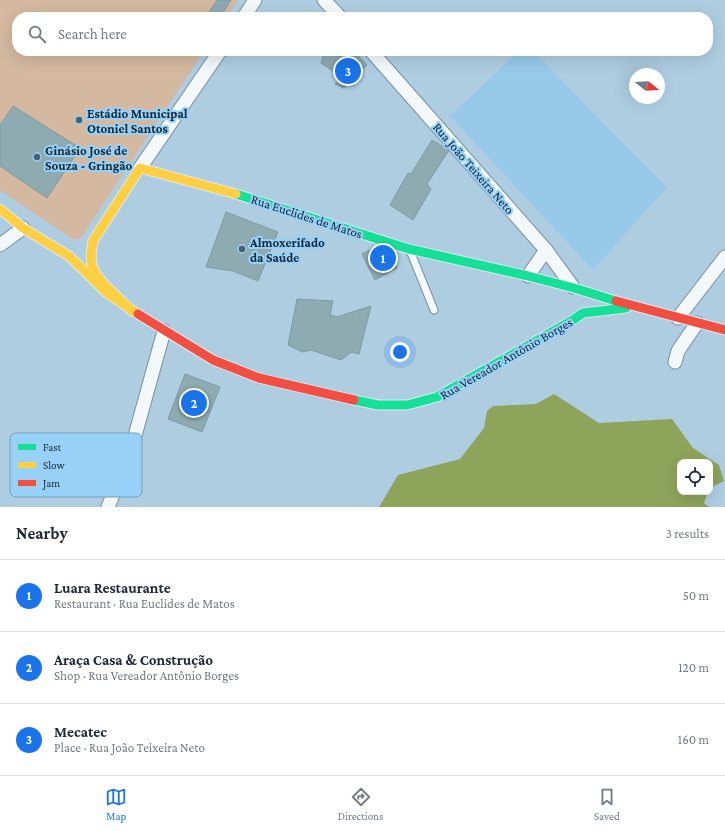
<!DOCTYPE html>
<html lang="en">
<head>
<meta charset="utf-8">
<style>
	body { margin:0; font-family:"Crimson Pro",serif; background:#f2f2f3; color:#1f2937 }
	.controls { position:absolute; right:12px; bottom:12px; display:grid; overflow:hidden; border-radius:8px; box-shadow:0 4px 16px #0002 }
	.controls button { width:36px; height:36px; display:grid; place-items:center; padding:0; border:0; border-bottom:1px solid #e0e1e3; background:#fff; color:#1f2937; font:20px sans-serif }
	.compass { position:absolute; left:629px; top:68px; width:36px; height:36px; border-radius:50%; background:#fff; box-shadow:0 4px 16px #0002; rotate:108deg }
	.you { position:absolute; left:400px; top:352px; width:14px; height:14px; margin:-10px; border:3px solid #fff; border-radius:50%; background:#1a73e8; box-shadow:0 0 0 6px #1a73e833 }
	.badge { display:grid; place-items:center; width:26px; height:26px; border-radius:50%; background:#1a73e8; color:#fff; font-size:13px; font-weight:700 }
	.pin { position:absolute; translate:-50% -50%; border:2px solid #fff; box-shadow:0 1px 4px #0006 }
	.list { margin:0; padding:0; list-style:none }
	h2 { display:flex; justify-content:space-between; align-items:center; height:52px; margin:0; padding:0 16px; font-size:17px }
	h2 small { font-size:13px; font-weight:400; color:#747a83 }
	.list li { display:grid; grid-template-columns:26px 1fr auto; gap:12px; align-items:center; box-sizing:border-box; height:72px; padding:0 16px; border-top:1px solid #e0e1e3 }
	.list b { display:block; font-size:15px; white-space:nowrap }
	.list p { margin:0; font-size:13px; white-space:nowrap; color:#747a83 }
	.list em { font-size:13px; font-style:normal; color:#747a83 }
	.icon { flex:none; width:22px; height:22px; fill:none; stroke:currentColor; stroke-width:2; stroke-linecap:round; stroke-linejoin:round }
	.map { position:relative; flex:none; width:725px; height:507px; overflow:hidden }
	.search { position:absolute; background:#fff; box-shadow:0 4px 16px #0002; left:12px; right:12px; top:12px; height:44px; display:flex; align-items:center; gap:10px; box-sizing:border-box; padding:0 14px; border-radius:16px; color:#747a83; font-size:15px }
	.sheet { height:268px; background:#fff }
	nav { display:flex; justify-content:space-around; align-items:center; box-sizing:border-box; height:56px; border-top:1px solid #e0e1e3; background:#fff; font-size:11px; color:#747a83 }
	nav a { display:grid; justify-items:center; gap:2px }
	nav .on { color:#1a73e8 }
	.map>svg:first-child { display:block }
</style>
</head>
<body>
<div class="map">
<svg width="725" height="507" viewBox="0 0 725 507">
	<rect width="100%" height="100%" fill="#aecde1"/>
	<path fill="#97c9e9" d="M519,51H533L599,119L667,187L593,270L450,116Z"/>
	<path fill="#d4b8a0" d="M0,0H238L227,17H17V51H204L81,238L74,240L0,190Z"/>
	<path fill="#8ea45b" d="M554,394L599,423L672,419L693,448L719,465L724,481L710,488V462H680V492H708L704,503L709,507H379L398,475L460,459L484,428L487,411L493,406L536,404Z"/>
	<g fill="#8eabb1" stroke="#7e9ba1">
		<path d="M217,0H231L220,17H206Z"/>
		<path d="M320,51H354L367,65L344,88L335,84L343,78L321,63L323,57L319,52Z"/>
		<path d="M13,106L80,148L47,198L0,166V125Z"/>
		<path d="M432,140L449,150L427,184L431,189L413,220L390,205L408,173L411,174Z"/>
		<path d="M226,212L278,232L258,281L233,271L206,267Z"/>
		<path d="M374,248L395,255L397,268L375,280L362,254Z"/>
		<path d="M297,299L333,301L330,315L337,317L371,306L359,354L351,352L341,360L311,350L303,352L288,345Z"/>
		<path d="M185,374L220,387L202,432L168,419Z"/>
	</g>
	<g fill="none" stroke-linecap="round" stroke-linejoin="round">
		<g stroke="#7890a0" stroke-width="9">
			<path id="lane" d="M411,253L434,310"/>
		</g>
		<g stroke="#7890a0" stroke-width="15">
			<g id="street">
				<path d="M324,0L340,17"/>
				<path d="M244,17L255,0"/>
				<path d="M371,51L546,250L573,287"/>
				<path d="M140,168L220,51"/>
				<path d="M0,245L23,228"/>
				<path d="M528,276L546,250"/>
				<path d="M678,318L725,257"/>
				<path d="M675,362L678,351L697,323"/>
				<path d="M108,507L131,450L164,331"/>
			</g>
		</g>
		<g stroke="#dbe8f2" stroke-width="11">
			<g id="fast">
				<path d="M236,194L409,249L528,276L574,288L616,301"/>
				<path d="M354,400L378,405H407L437,397L573,320L583,313L626,308"/>
			</g>
		</g>
		<g stroke="#dbe8f2" stroke-width="11">
			<g id="slow">
				<path d="M0,209L23,228L69,256L107,293L138,314"/>
				<path d="M132,311L105,285L96,274L92,266L91,255L93,241L140,168L236,194"/>
			</g>
		</g>
		<g stroke="#dbe8f2" stroke-width="11">
			<g id="jam">
				<path d="M616,301L725,330"/>
				<path d="M138,314L213,360L259,378L354,400"/>
			</g>
		</g>
		<use href="#lane" stroke="#f3f8fa" stroke-width="7"/>
		<use href="#street" stroke="#f3f8fa" stroke-width="13"/>
		<use href="#fast" stroke="#16e098" stroke-width="9"/>
		<use href="#slow" stroke="#ffcf43" stroke-width="9"/>
		<use href="#jam" stroke="#f24e42" stroke-width="9"/>
	</g>
	<g fill="#496273" stroke="#98d1f7" stroke-width="1.5">
		<circle cx="79" cy="120" r="4"/>
		<circle cx="37" cy="157" r="4"/>
		<circle cx="242" cy="249" r="4"/>
	</g>
	<g text-anchor="middle" stroke-width="4" stroke-linejoin="round" paint-order="stroke">
		<g font-size="13" font-weight="bold" fill="#122938" stroke="#98d1f7" text-anchor="start">
			<text x="87" y="118">Estádio Municipal<tspan x="87" dy="15">Otoniel Santos</tspan></text>
			<text x="45" y="155">Ginásio José de<tspan x="45" dy="15">Souza - Gringão</tspan></text>
			<text x="250" y="247">Almoxerifado<tspan x="250" dy="15">da Saúde</tspan></text>
		</g>
		<g font-size="13" fill="#122938" stroke="#98d1f7">
			<text transform="translate(474 168) rotate(49)" y="5">Rua João Teixeira Neto</text>
			<text transform="translate(307 216) rotate(18)" y="5">Rua Euclides de Matos</text>
			<text transform="translate(506 358) rotate(-30)" y="5">Rua Vereador Antônio Borges</text>
		</g>
	</g>
	<rect x="10" y="433" width="132" height="64" rx="6" fill="#98d1f7" stroke="#709fbe" stroke-width="1"/>
	<rect x="18" y="444" width="18" height="6" fill="#16e098"/>
	<rect x="18" y="462" width="18" height="6" fill="#ffcf43"/>
	<rect x="18" y="480" width="18" height="6" fill="#f24e42"/>
	<g font-size="11" fill="#122938">
		<text x="43" y="451">Fast</text>
		<text x="43" y="469">Slow</text>
		<text x="43" y="487">Jam</text>
	</g>
</svg>
<div class="controls">
<button><svg class="icon" aria-label="locate" viewBox="0 0 24 24"><circle cx="12" cy="12" r="6"/><path d="M12 2v4M12 18v4M2 12h4M18 12h4"/></svg></button>
</div>
<svg class="compass" viewBox="-18 -18 36 36"><path d="M0-13l5 13h-10z" fill="#e53935"/><path d="M0 13l5-13h-10z" fill="#747a83"/></svg>
<div class="you"></div>
<div class="pin badge" style="left:383px;top:258px">1</div>
<div class="pin badge" style="left:194px;top:403px">2</div>
<div class="pin badge" style="left:348px;top:71px">3</div>
<div class="search"><svg class="icon" aria-label="search" viewBox="0 0 24 24"><circle cx="10" cy="10" r="6"/><path d="M15 15l6 6"/></svg>Search here</div>
</div>
<section class="sheet">
<h2>Nearby<small>3 results</small></h2>
<ul class="list">
<li><span class="badge">1</span><div><b>Luara Restaurante</b><p>Restaurant · Rua Euclides de Matos</p></div><em>50 m</em></li>
<li><span class="badge">2</span><div><b>Araça Casa &amp; Construção</b><p>Shop · Rua Vereador Antônio Borges</p></div><em>120 m</em></li>
<li><span class="badge">3</span><div><b>Mecatec</b><p>Place · Rua João Teixeira Neto</p></div><em>160 m</em></li>
</ul>
</section>
<nav>
<a class="on"><svg class="icon" aria-label="map" viewBox="0 0 24 24"><path d="M3 6l6-2 6 2 6-2v14l-6 2-6-2-6 2zM9 4v14M15 6v14"/></svg>Map</a>
<a><svg class="icon" aria-label="directions" viewBox="0 0 24 24"><path d="M12 3l9 9-9 9-9-9zM9 14v-3h6M13 9l2 2-2 2"/></svg>Directions</a>
<a><svg class="icon" aria-label="saved" viewBox="0 0 24 24"><path d="M7 4h10v16l-5-4-5 4z"/></svg>Saved</a>
</nav>
</body>
</html>
